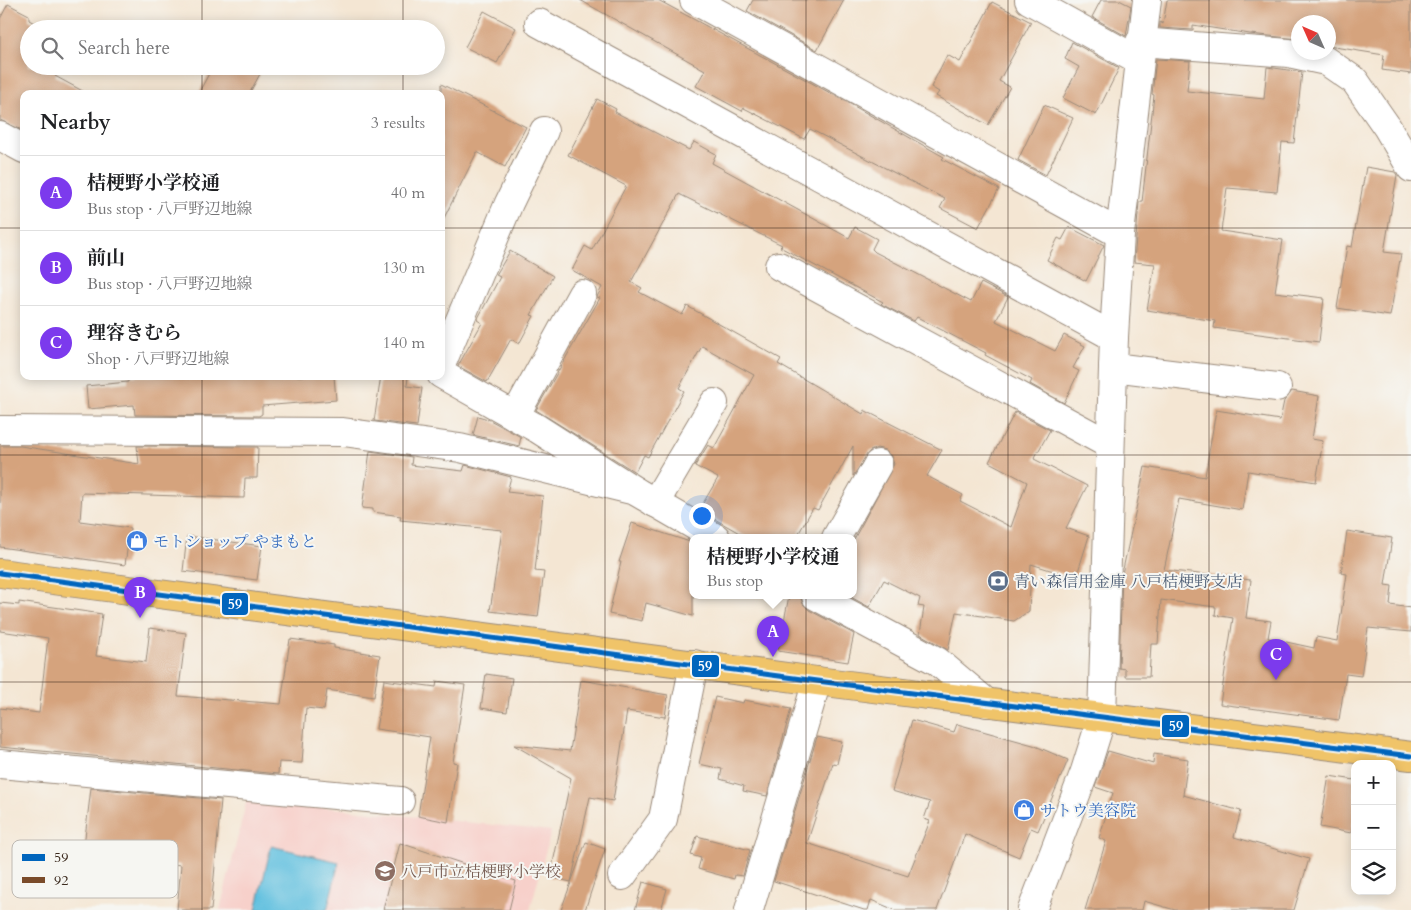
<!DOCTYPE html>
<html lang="en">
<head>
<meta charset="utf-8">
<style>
	body { margin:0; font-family:Cardo,"Noto Serif JP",serif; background:#f6f6f6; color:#202124 }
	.controls { position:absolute; right:15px; bottom:15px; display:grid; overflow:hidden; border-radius:10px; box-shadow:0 2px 12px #0003 }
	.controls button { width:45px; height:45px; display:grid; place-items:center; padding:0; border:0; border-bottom:1px solid #e0e0e0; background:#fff; color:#202124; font:25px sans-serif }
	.compass { position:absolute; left:1291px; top:15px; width:45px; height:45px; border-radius:50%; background:#fff; box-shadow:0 2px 12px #0003; rotate:315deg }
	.you { position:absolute; left:701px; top:515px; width:18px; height:18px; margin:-12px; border:4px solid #fff; border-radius:50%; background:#1a73e8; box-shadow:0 0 0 8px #1a73e833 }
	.badge { display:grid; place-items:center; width:32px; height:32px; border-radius:50%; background:#7c3aed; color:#fff; font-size:16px; font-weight:700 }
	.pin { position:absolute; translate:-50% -41px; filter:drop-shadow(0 1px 2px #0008) }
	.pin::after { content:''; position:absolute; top:26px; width:18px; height:15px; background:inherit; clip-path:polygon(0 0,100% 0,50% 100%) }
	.popup { position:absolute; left:689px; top:534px; width:168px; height:65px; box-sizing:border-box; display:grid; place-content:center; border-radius:10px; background:#fff; filter:drop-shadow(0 1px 4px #0005); font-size:16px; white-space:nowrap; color:#757577 }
	.popup b { font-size:19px; color:#202124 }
	.popup::after { content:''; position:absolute; left:50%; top:100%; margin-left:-10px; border:10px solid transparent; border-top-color:#fff }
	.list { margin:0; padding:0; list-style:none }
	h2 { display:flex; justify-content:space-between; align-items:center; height:65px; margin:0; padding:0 20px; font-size:21px }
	h2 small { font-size:16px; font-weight:400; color:#757577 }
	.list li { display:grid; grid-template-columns:32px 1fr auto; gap:15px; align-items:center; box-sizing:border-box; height:75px; padding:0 20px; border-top:1px solid #e0e0e0 }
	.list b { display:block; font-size:19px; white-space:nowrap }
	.list p { margin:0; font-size:16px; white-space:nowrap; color:#757577 }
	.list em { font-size:16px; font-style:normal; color:#757577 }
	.icon { flex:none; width:28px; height:28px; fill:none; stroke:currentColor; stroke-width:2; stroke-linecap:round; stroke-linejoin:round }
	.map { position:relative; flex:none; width:1411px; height:910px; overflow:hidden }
	.search { position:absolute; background:#fff; box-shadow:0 2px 12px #0003; left:20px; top:20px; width:425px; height:55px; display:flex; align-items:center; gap:12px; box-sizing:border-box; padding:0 18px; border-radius:28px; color:#757577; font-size:19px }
	.panel { position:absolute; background:#fff; box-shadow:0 2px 12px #0003; left:20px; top:90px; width:425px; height:290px; border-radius:10px }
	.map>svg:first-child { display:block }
</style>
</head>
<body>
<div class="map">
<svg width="1411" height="910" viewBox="0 0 1411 910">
	<rect width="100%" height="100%" fill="#f6f6f2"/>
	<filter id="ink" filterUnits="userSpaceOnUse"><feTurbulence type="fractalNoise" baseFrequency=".02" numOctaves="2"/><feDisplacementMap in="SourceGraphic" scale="10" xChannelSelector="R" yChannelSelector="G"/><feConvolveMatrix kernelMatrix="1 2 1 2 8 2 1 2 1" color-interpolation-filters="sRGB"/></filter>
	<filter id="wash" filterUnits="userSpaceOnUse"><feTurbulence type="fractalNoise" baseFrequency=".0096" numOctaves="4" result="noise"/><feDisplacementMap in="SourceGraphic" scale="20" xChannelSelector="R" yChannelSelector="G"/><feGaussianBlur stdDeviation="1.12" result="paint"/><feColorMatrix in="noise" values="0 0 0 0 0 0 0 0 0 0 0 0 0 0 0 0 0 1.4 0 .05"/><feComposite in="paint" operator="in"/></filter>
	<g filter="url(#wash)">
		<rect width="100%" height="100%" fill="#f4e6d3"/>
		<path fill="#f7d0ca" d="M247,799L551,831L530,910H220Z"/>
		<path fill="#60c0df" stroke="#4e757e" d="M271,846L339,862L327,910H256Z"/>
		<g id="blocks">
			<g fill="#d5a37d">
				<path d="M580,0H658L845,101L944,157L942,159L999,189L978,228L940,208L945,199L810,129L804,139L744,108L742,111L696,86L705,70Z"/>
				<path d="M753,0H844L817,50L747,11Z"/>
				<path d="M1101,0H1119L1131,6L1126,36L1092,17Z"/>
				<path d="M1167,0H1411V74L1382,70L1384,55L1328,46V22H1298V39L1250,34L1193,25V30L1160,28V22L1163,24Z"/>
				<path d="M992,2L1031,22L999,81L1010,87L988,125L936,96L939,92L931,87L947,55L960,62Z"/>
				<path d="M8,4L29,15V20L45,29H29V66H60L55,76L88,94H24V131L0,120V19Z"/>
				<path d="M484,11L516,28L497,63L465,47Z"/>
				<path d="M1072,42L1119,68L1096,115L1063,98L1079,67L1065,59Z"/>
				<path d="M1156,59L1190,61L1187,91L1264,99L1267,67L1302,72L1294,143L1282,142L1277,192L1227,188L1221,231L1283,240L1275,292L1324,298L1319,342L1214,328L1215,321L1147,310L1155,264L1134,262L1139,202H1142L1154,95L1152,94Z"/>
				<path d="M213,66H246L260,74L249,94H198Z"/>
				<path d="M441,84L526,127L505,167L477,152L441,224Z"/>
				<path d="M597,99L616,109L615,112L689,150L694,142L716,154L712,163L849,238L855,227L877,239L872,249L875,252L971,302L981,283L1008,297L996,321L1055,351L1064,335L1085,346L1073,368L1079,371L1064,403L1030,384L1032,380L985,355L986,353L917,317L914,321L881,304L883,302L780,247L782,245L679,194L631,282L642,288L639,292L682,315L687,306L781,359L778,364L863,414L864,410L942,450L927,476L963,495L960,501L1011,527L1027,482L989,462L1015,412L1050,430L1034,459L1087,486L1066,528L1089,536L1076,578L1031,564L1029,611L1014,621L956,612L948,650L920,634L924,607L918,606L920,598L884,580L869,607L849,596H853V541L894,464L891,456L885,450L877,448L870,451L853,476V446L818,510L813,508L796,538H748L699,510L718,478L695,466L708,445L714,448L754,375L702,346L679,388L684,391L648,457L644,455L635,472L536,410L600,298L597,297L602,287L572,270L585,246L592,250L626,186L568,155Z"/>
				<path d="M1044,105L1073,118L1046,175L1018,160Z"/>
				<path d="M1366,167L1395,172L1397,175L1384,252L1401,254L1390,316L1337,308L1347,246L1352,247Z"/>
				<path d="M1069,227L1104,245L1086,281L1047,260L1058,238L1062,240Z"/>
				<path d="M510,251L553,276L531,315L534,316L519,344L511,339L487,382L458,366L482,323L477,320L500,277L496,275Z"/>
				<path d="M128,376H334L336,400L262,406V414L259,416L135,415L134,405L88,409L86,386L128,382Z"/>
				<path d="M381,376H408L407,386L422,388L417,426L374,421Z"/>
				<path d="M1292,391L1319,396L1312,439L1323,441L1316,482L1248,471L1242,510L1179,499L1164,570L1251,580L1246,618L1271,621L1268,638L1314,648L1316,637L1337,641L1347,574L1341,573L1347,531L1392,538L1385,585L1392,586L1390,605L1411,608V632L1368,628L1361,676L1346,674L1339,720L1220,704L1233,618L1215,615L1216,607L1161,600L1158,644H1151L1149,677H1125V669L1119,668L1122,574L1145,467L1205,477L1216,410L1280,420L1284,401Z"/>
				<path d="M478,416L488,419L521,437L519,446L473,435Z"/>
				<path d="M0,446H20L139,464L137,446L258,447L257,478H245L244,498L82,493L80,521L130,528L125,565L0,547Z"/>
				<path d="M370,451L412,457L411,465L463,471L465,465L511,477L507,492L543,496L535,571L544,572L538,617L490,611L502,530L400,520L401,516L373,512V509L362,508Z"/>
				<path d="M632,523L693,543V616L646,603L642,621L609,614L621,562H619Z"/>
				<path d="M187,536L262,546L257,580L183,571Z"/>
				<path d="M789,596H800L803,604L809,610L854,634L848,662L778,651Z"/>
				<path d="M19,602L102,614L96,656L146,662L150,628L186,633L178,696L281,704L290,639L334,645V648L380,655L374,697L327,690L324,710L306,708L302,763L279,762L278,774L0,747V708L39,713L48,638L0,631V603L19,605Z"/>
				<path d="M486,674L512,678L507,712L481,708Z"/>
				<path d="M384,680L436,687L437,681L465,685L453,762L457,763L448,822L418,816L430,737L376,729Z"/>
				<path d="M581,680L668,695L665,717L627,711L613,801L590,797L571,882L550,877L571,778L514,745L570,751Z"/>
				<path d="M715,697L743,703L744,700L791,709L767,796L743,791L744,786L720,779L722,769L699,764Z"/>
				<path d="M912,720L954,732L957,724L1033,745L1068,760L1038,831L1031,828L1019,857L965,834L937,910H895L871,900L868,910H864L774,881L817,737L842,742L837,764L833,763L807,843L908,876L930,821L924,819L930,802L892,791Z"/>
				<path d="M1108,751L1153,764L1154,754L1188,759L1183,795L1241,811L1234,837L1309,859L1294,910H1175L1144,901L1142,910H1085L1106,841L1099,838L1113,793L1095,787Z"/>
				<path d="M1329,776L1355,780V813L1351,833L1320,827Z"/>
				<path d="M91,788L221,800L211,910H177L181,865L83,854Z"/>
				<path d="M697,836L750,850L743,876L735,875L734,879L698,869L701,858L691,855Z"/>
				<path d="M586,842L605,849L585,910H561Z"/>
				<path d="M400,843L516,881L509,910H383Z"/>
				<path d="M643,882L667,889L661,910H635Z"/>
			</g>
		</g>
	</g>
	<g filter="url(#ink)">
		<use href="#blocks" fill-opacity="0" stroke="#988878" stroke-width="1"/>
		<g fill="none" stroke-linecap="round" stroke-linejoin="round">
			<g stroke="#988878" stroke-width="30">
				<g id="minor">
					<path d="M694,0L1120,234"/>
					<path d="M1029,0L1139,61"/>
					<path d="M539,23L1114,337"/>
					<path d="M1140,42L1289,53L1326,61L1355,81L1387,127L1411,168"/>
					<path d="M0,136L24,149"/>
					<path d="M779,266L1110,445"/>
					<path d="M441,365L509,203L544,131"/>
					<path d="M1113,367L1277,387"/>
					<path d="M441,374L538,429L635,491L716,538"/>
					<path d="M515,416L582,294"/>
					<path d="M0,430L343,432L460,448L635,491"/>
					<path d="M655,503L714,403"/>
					<path d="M836,538L878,464"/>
					<path d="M816,596L937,661L987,703"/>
					<path d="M0,764L400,801"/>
					<path d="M622,876L663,819L694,664"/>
					<path d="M749,910L817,681"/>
					<path d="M1032,910L1085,771L1102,717L1114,337L1120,234L1147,0"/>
				</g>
			</g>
			<g stroke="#988878" stroke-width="30">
				<path id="primary" d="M0,573L817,681L1411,756"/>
			</g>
			<use href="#minor" stroke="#fff" stroke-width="28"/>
			<use href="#primary" stroke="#f0c469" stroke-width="28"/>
			<g stroke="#f6f6f2" stroke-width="9">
				<path id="bus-1" d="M0,573L817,681L1411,756"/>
			</g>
			<use href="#bus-1" stroke="#0065bd" stroke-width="5"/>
		</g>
	</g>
	<path fill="none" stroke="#3b2a1e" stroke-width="1" stroke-opacity="0.55" d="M202,0V29M403,0V29M605,0V910M806,0V910M1008,0V910M1209,0V910M202,66V94M403,66V94M0,228H24M441,228H1411M202,376V910M403,376V910M0,455H1411M0,682H1411"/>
	<defs>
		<g id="shop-disc" transform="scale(1.125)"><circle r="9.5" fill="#3f7fe0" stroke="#f6f6f2"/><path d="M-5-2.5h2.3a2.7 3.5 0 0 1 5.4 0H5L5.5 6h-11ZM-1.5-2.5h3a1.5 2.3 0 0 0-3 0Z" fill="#fff"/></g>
		<g id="bank-disc" transform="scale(1.125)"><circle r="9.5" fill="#5c6f8a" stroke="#f6f6f2"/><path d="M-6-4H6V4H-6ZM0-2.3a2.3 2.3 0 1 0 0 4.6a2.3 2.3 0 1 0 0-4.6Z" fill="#fff"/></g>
		<g id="school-disc" transform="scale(1.125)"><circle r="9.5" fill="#8d6e63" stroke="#f6f6f2"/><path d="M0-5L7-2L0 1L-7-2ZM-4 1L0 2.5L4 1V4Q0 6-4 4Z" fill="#fff"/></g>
	</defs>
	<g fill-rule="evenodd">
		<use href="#shop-disc" x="137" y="541"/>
		<use href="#bank-disc" x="998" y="581"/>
		<use href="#shop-disc" x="1024" y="810"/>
		<use href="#school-disc" x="385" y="871"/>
	</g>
	<g text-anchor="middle" stroke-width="4" stroke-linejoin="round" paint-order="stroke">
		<g font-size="16" fill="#366cbe" stroke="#f6f6f2" text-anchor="start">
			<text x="153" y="547">モトショップ やまもと</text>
			<text x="1040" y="816">サトウ美容院</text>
		</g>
		<g font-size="16" fill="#4e5e75" stroke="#f6f6f2" text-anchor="start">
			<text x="1014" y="587">青い森信用金庫 八戸桔梗野支店</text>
		</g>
		<g font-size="16" fill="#785e54" stroke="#f6f6f2" text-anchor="start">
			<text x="401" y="877">八戸市立桔梗野小学校</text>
		</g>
	</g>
	<rect x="12" y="840" width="166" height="58" rx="8" fill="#f6f6f2" stroke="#beb9b2" stroke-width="1"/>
	<rect x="22" y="854" width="23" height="7" fill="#0065bd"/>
	<rect x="22" y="877" width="23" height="6" fill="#7a4b2a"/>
	<g font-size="14" fill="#3b2a1e">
		<text x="54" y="862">59</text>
		<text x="54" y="885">92</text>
	</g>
	<g stroke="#f6f6f2" stroke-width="2">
		<rect x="221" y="592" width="28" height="24" rx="5" fill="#0065bd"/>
		<rect x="691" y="654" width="29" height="24" rx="5" fill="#0065bd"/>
		<rect x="1161" y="714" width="29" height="24" rx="5" fill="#0065bd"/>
	</g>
	<g font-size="14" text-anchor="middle" font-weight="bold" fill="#fff">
		<text x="235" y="609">59</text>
		<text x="705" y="671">59</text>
		<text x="1176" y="731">59</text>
	</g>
</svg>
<div class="controls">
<button>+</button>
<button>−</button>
<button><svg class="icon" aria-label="layers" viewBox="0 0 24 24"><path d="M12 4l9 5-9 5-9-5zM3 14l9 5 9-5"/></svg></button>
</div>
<svg class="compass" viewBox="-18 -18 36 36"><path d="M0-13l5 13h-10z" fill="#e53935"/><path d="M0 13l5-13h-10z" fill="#757577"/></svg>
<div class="you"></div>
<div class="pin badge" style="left:773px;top:657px">A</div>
<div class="popup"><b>桔梗野小学校通</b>Bus stop</div>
<div class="pin badge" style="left:140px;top:618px">B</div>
<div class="pin badge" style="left:1276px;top:680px">C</div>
<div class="search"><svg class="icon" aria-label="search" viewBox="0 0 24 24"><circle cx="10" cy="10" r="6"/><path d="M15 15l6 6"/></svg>Search here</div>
<section class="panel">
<h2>Nearby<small>3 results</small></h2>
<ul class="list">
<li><span class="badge">A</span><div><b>桔梗野小学校通</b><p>Bus stop · 八戸野辺地線</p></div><em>40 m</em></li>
<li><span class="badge">B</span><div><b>前山</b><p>Bus stop · 八戸野辺地線</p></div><em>130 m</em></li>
<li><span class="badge">C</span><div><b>理容きむら</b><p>Shop · 八戸野辺地線</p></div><em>140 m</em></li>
</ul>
</section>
</div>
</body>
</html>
